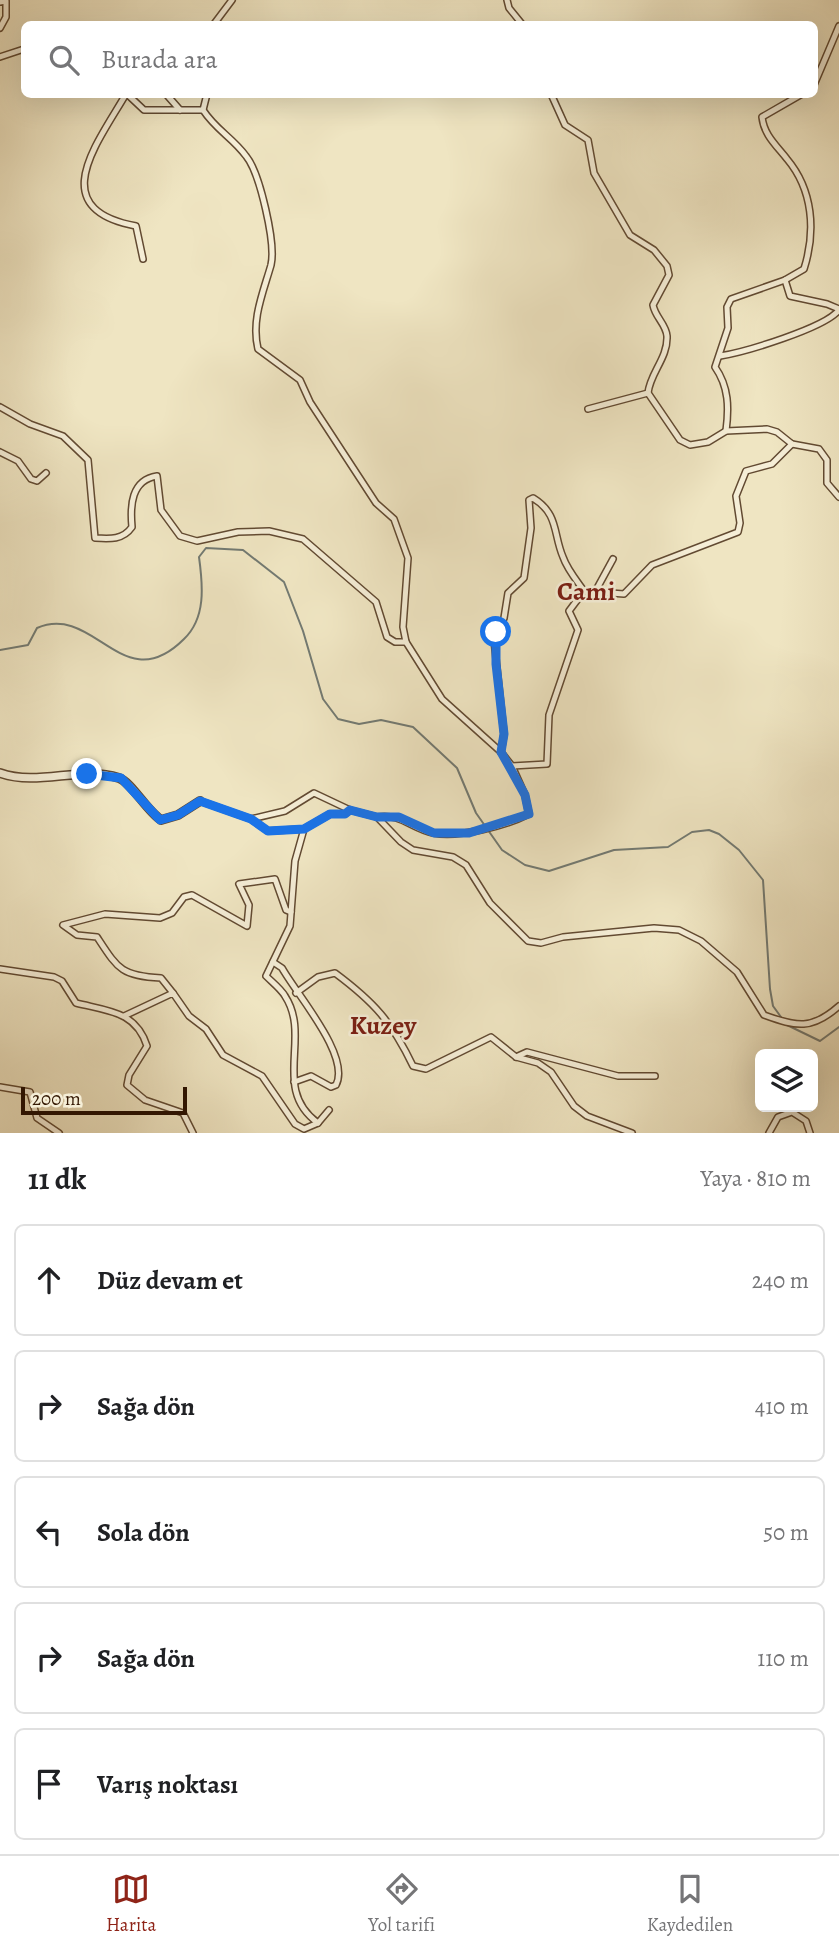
<!DOCTYPE html>
<html lang="tr">
<head>
<meta charset="utf-8">
<style>
	body { margin:0; font-family:Alegreya,serif; background:#f6f6f6; color:#202124 }
	.controls { position:absolute; right:21px; bottom:21px; display:grid; overflow:hidden; border-radius:10px; box-shadow:0 7px 28px #0002 }
	.controls button { width:63px; height:63px; display:grid; place-items:center; padding:0; border:0; border-bottom:2px solid #e0e0e0; background:#fff; color:#202124; font:35px sans-serif }
	.scale { position:absolute; left:21px; bottom:18px; width:166px; box-sizing:border-box; padding-left:7px; border:4px solid #331702; border-top:0; font-size:19px; line-height:24px; white-space:nowrap; color:#331702; -webkit-text-stroke:5px #f5eed7; paint-order:stroke }
	.stop { position:absolute; width:21px; height:21px; margin:-16px; border:5px solid #1a73e8; border-radius:50%; background:#fff }
	.stop.end { background:#1a73e8; border-color:#fff; box-shadow:0 2px 7px #0008 }
	.list { margin:0; padding:0; list-style:none }
	h2 { display:flex; justify-content:space-between; align-items:center; height:91px; margin:0; padding:0 28px; font-size:30px }
	h2 small { font-size:23px; font-weight:400; color:#757577 }
	.list li { display:grid; grid-template-columns:46px 1fr auto; gap:21px; align-items:center; box-sizing:border-box; height:112px; margin:0 14px 14px; padding:0 14px; border:2px solid #e0e0e0; border-radius:10px }
	.list b { display:block; font-size:26px; white-space:nowrap }
	.list em { font-size:23px; font-style:normal; color:#757577 }
	.icon { flex:none; width:38px; height:38px; fill:none; stroke:currentColor; stroke-width:2; stroke-linecap:round; stroke-linejoin:round }
	.map { position:relative; flex:none; width:839px; height:1133px; overflow:hidden }
	.search { position:absolute; background:#fff; box-shadow:0 7px 28px #0002; left:21px; right:21px; top:21px; height:77px; display:flex; align-items:center; gap:18px; box-sizing:border-box; padding:0 24px; border-radius:10px; color:#757577; font-size:26px }
	.sheet { height:721px; background:#fff }
	nav { display:flex; justify-content:space-around; align-items:center; box-sizing:border-box; height:98px; border-top:2px solid #e0e0e0; background:#fff; font-size:19px; color:#757577 }
	nav a { display:grid; justify-items:center; gap:4px }
	nav .on { color:#8f2418 }
	.map>svg:first-child { display:block }
</style>
</head>
<body>
<div class="map">
<svg width="839" height="1133" viewBox="0 0 839 1133">
	<rect width="100%" height="100%" fill="#efe5c2"/>
	<filter id="stains"><feTurbulence type="fractalNoise" baseFrequency=".00286" numOctaves="4"/><feColorMatrix values="0 0 0 0 .2 0 0 0 0 .09 0 0 0 0 .02 0 0 0 .5 -.17"/></filter>
	<radialGradient id="worn" r=".72"><stop offset=".6" stop-color="#630" stop-opacity="0"/><stop offset="1" stop-color="#630" stop-opacity=".3"/></radialGradient>
	<g fill="none" stroke-linecap="round" stroke-linejoin="round">
		<g stroke="#737a72" stroke-width="2">
			<path d="M0,650L28,645L37,628C95,603 123,700 184,639C206,618 203,586 199,557L206,548L243,550L284,582L303,631L323,699L338,719L359,724L381,720L413,727L457,768L476,813L502,850L525,865L549,871L614,850L668,847L692,832L709,830L719,834L739,850L763,880L770,989L773,1006L781,1017"/>
			<path d="M787,1025L820,1041L839,1027"/>
		</g>
		<g stroke="#624a32" stroke-width="8">
			<g id="minor">
				<path d="M507,0L509,8L522,24"/>
				<path d="M0,2L6,1V17L0,28"/>
				<path d="M214,24L232,0"/>
				<path d="M0,57L24,49"/>
				<path d="M814,85L839,26"/>
				<path d="M126,94C97,144 44,209 136,226L143,259"/>
				<path d="M127,94L144,110H203"/>
				<path d="M166,94L180,110"/>
				<path d="M207,94L203,110C216,130 232,137 246,156C260,173 276,244 271,265C263,293 251,320 258,349L300,380L310,402L376,503L394,519L408,558L403,627L406,642L442,699L501,752L512,766L525,795L529,814C506,826 459,838 433,833C412,829 401,813 377,817"/>
				<path d="M551,94L565,125L588,140L594,173L630,235L654,250L667,266L669,275L653,305C655,317 666,324 667,336C668,358 650,373 648,393L680,440L690,445L708,442L726,431L767,429L777,432L792,444L819,449L827,460V483L839,497"/>
				<path d="M785,280L790,296L827,304L839,309"/>
				<path d="M720,356C745,352 825,328 839,310"/>
				<path d="M0,407L30,424L63,436L88,460L95,538C110,539 123,540 132,527C130,506 131,480 157,476L161,510L180,536L197,541L238,532L269,531L303,539L376,602L387,637L395,642H406"/>
				<path d="M588,409L648,393"/>
				<path d="M726,431C729,408 729,387 715,367L728,328L727,307L731,299L785,280L804,269C816,231 813,190 787,159C776,145 764,135 762,117L802,94"/>
				<path d="M0,452L18,461L31,479L37,481L46,473"/>
				<path d="M584,591L624,594L652,565L738,532L740,523L736,496L746,471L772,464L792,444"/>
				<path d="M595,592L613,559"/>
				<path d="M501,752L504,734L494,640L504,618L508,593L524,578L531,528L529,500L533,498C559,514 553,534 563,557C567,569 577,581 584,591"/>
				<path d="M512,766L547,764L549,715L578,630L569,611L584,591"/>
				<path d="M200,801L251,819L285,811L314,793L350,810L377,817L401,842L413,850L453,857L466,865L490,903L528,941L541,943L563,937L654,928L679,930L701,941L737,972L764,1015C797,1027 812,1030 839,1006"/>
				<path d="M251,819L268,831L304,829L330,814H345L350,810"/>
				<path d="M304,829L295,861L290,926L266,976C272,982 281,989 285,996C312,1037 271,1089 318,1123"/>
				<path d="M273,962L282,968C297,995 351,1056 336,1085L331,1087L311,1076L294,1082"/>
				<path d="M0,969L54,977L62,981L76,1003C108,1011 136,1011 147,1046L129,1075L127,1085L145,1100L183,1113L193,1133"/>
				<path d="M173,993L161,978C121,976 118,969 97,937L77,935L63,925L105,914L160,918L172,913L184,897L192,895L247,926L249,905L239,884L275,879L286,910L291,912"/>
				<path d="M296,993L318,977L335,973C374,1002 392,1022 413,1066L426,1069L491,1037L516,1057L538,1063L551,1072L574,1106L587,1116L632,1133"/>
				<path d="M124,1016L173,993L189,1016L206,1029L223,1055L262,1076L295,1124L304,1129L318,1123L329,1110"/>
				<path d="M516,1057L527,1052L618,1076H655"/>
				<path d="M0,1087L30,1092L37,1118L59,1133"/>
				<path d="M769,1133L778,1117L792,1112L806,1121L810,1133"/>
			</g>
		</g>
		<g stroke="#624a32" stroke-width="10">
			<path id="tertiary" d="M0,773C39,787 81,765 119,778C131,782 147,811 161,820L178,815L200,801"/>
		</g>
		<use href="#minor" stroke="#f5eed7" stroke-width="5"/>
		<use href="#tertiary" stroke="#f5eed7" stroke-width="7"/>
	</g>
	<g fill="none" stroke-linecap="round" stroke-linejoin="round">
		<path stroke="#1a73e8" stroke-width="9" d="M87,774L121,778L160,820L178,815L200,801L251,819L268,831L304,829L330,814H345L350,810L377,817H399L434,833H469L529,814L525,795L501,752L504,734L496,664V632"/>
	</g>
	<g text-anchor="middle" stroke-width="5" stroke-linejoin="round" paint-order="stroke">
		<g font-size="26" font-weight="bold" fill="#7a1f14" stroke="#f5eed7">
			<text x="586" y="600">Cami</text>
			<text x="383" y="1034">Kuzey</text>
		</g>
	</g>
	<rect width="100%" height="100%" filter="url(#stains)"/>
	<rect width="100%" height="100%" fill="url(#worn)"/>
</svg>
<div class="controls">
<button><svg class="icon" aria-label="layers" viewBox="0 0 24 24"><path d="M12 4l9 5-9 5-9-5zM3 14l9 5 9-5"/></svg></button>
</div>
<div class="scale">200 m</div>
<div class="stop" style="left:496px;top:632px"></div>
<div class="stop end" style="left:87px;top:774px"></div>
<div class="search"><svg class="icon" aria-label="search" viewBox="0 0 24 24"><circle cx="10" cy="10" r="6"/><path d="M15 15l6 6"/></svg>Burada ara</div>
</div>
<section class="sheet">
<h2>11 dk<small>Yaya · 810 m</small></h2>
<ul class="list">
<li><svg class="icon" aria-label="ahead" viewBox="0 0 24 24"><path d="M12 20V5M6 11l6-6 6 6"/></svg><div><b>Düz devam et</b></div><em>240 m</em></li>
<li><svg class="icon" aria-label="right" viewBox="0 0 24 24"><path d="M7 20v-9h11M14 6l5 5-5 5"/></svg><div><b>Sağa dön</b></div><em>410 m</em></li>
<li><svg class="icon" aria-label="left" viewBox="0 0 24 24"><path d="M17 20v-9H6M10 6l-5 5 5 5"/></svg><div><b>Sola dön</b></div><em>50 m</em></li>
<li><svg class="icon" aria-label="right" viewBox="0 0 24 24"><path d="M7 20v-9h11M14 6l5 5-5 5"/></svg><div><b>Sağa dön</b></div><em>110 m</em></li>
<li><svg class="icon" aria-label="arrive" viewBox="0 0 24 24"><path d="M6 21V4h12l-3 4 3 4H6"/></svg><div><b>Varış noktası</b></div></li>
</ul>
</section>
<nav>
<a class="on"><svg class="icon" aria-label="map" viewBox="0 0 24 24"><path d="M3 6l6-2 6 2 6-2v14l-6 2-6-2-6 2zM9 4v14M15 6v14"/></svg>Harita</a>
<a><svg class="icon" aria-label="directions" viewBox="0 0 24 24"><path d="M12 3l9 9-9 9-9-9zM9 14v-3h6M13 9l2 2-2 2"/></svg>Yol tarifi</a>
<a><svg class="icon" aria-label="saved" viewBox="0 0 24 24"><path d="M7 4h10v16l-5-4-5 4z"/></svg>Kaydedilen</a>
</nav>
</body>
</html>
